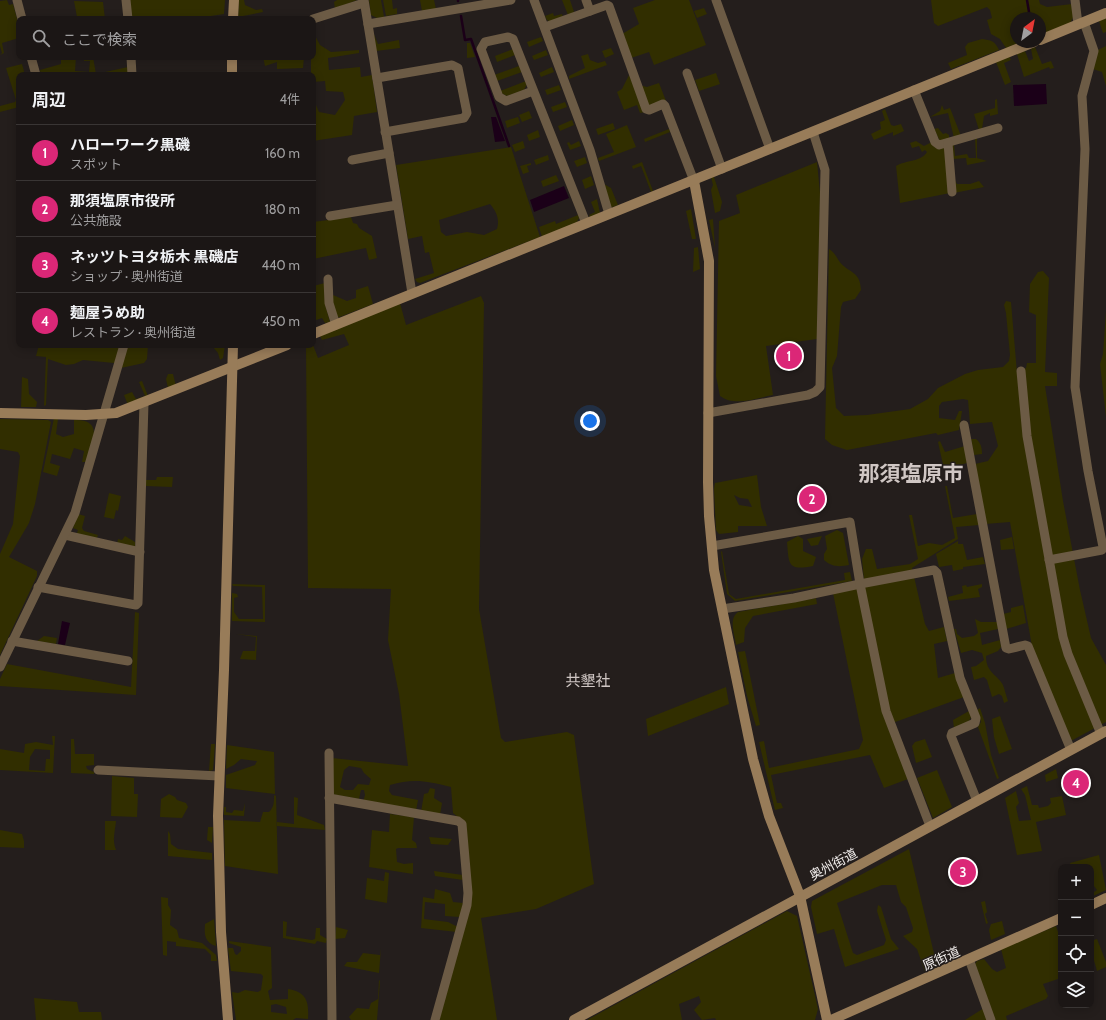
<!DOCTYPE html>
<html lang="ja">
<head>
<meta charset="utf-8">
<style>
	body { margin:0; font-family:Cabin,"Noto Sans JP",sans-serif; background:#282322; color:#f1f3f6 }
	.controls { position:absolute; right:12px; bottom:12px; display:grid; overflow:hidden; border-radius:8px; box-shadow:0 2px 10px #0003 }
	.controls button { width:36px; height:36px; display:grid; place-items:center; padding:0; border:0; border-bottom:1px solid #393534; background:#1b1615; color:#f1f3f6; font:20px sans-serif }
	.compass { position:absolute; left:1010px; top:12px; width:36px; height:36px; border-radius:50%; background:#1b1615; box-shadow:0 2px 10px #0003; rotate:32deg }
	.you { position:absolute; left:590px; top:421px; width:14px; height:14px; margin:-10px; border:3px solid #fff; border-radius:50%; background:#1a73e8; box-shadow:0 0 0 6px #1a73e833 }
	.badge { display:grid; place-items:center; width:26px; height:26px; border-radius:50%; background:#db2777; color:#fff; font-size:13px; font-weight:700 }
	.pin { position:absolute; translate:-50% -50%; border:2px solid #fff; box-shadow:0 1px 4px #0006 }
	.list { margin:0; padding:0; list-style:none }
	h2 { display:flex; justify-content:space-between; align-items:center; height:52px; margin:0; padding:0 16px; font-size:17px }
	h2 small { font-size:13px; font-weight:400; color:#a09fa0 }
	.list li { display:grid; grid-template-columns:26px 1fr auto; gap:12px; align-items:center; box-sizing:border-box; height:56px; padding:0 16px; border-top:1px solid #393534 }
	.list b { display:block; font-size:15px; white-space:nowrap }
	.list p { margin:0; font-size:13px; white-space:nowrap; color:#a09fa0 }
	.list em { font-size:13px; font-style:normal; color:#a09fa0 }
	.icon { flex:none; width:22px; height:22px; fill:none; stroke:currentColor; stroke-width:2; stroke-linecap:round; stroke-linejoin:round }
	.map { position:relative; flex:none; width:1106px; height:1020px; overflow:hidden }
	.search { position:absolute; background:#1b1615; box-shadow:0 2px 10px #0003; left:16px; top:16px; width:300px; height:44px; display:flex; align-items:center; gap:10px; box-sizing:border-box; padding:0 14px; border-radius:8px; color:#a09fa0; font-size:15px }
	.panel { position:absolute; background:#1b1615; box-shadow:0 2px 10px #0003; left:16px; top:72px; width:300px; height:276px; border-radius:8px }
	.map>svg:first-child { display:block }
</style>
</head>
<body>
<div class="map">
<svg width="1106" height="1020" viewBox="0 0 1106 1020">
	<rect width="100%" height="100%" fill="#241e1c"/>
	<g fill="#312e00" fill-rule="evenodd">
		<path d="M7,0L9,5L13,4L19,26V38L2,43L4,53L0,55L2,53L0,46V1Z"/>
		<path d="M130,0H225L224,14L191,19H131Z"/>
		<path d="M239,0H244L245,5L256,10L262,9L263,12L238,17Z"/>
		<path d="M337,0H357L335,9L334,2Z"/>
		<path d="M369,0H381L384,17L377,18L371,15Z"/>
		<path d="M383,0H392L393,9L397,8V14L386,16Z"/>
		<path d="M420,0H434L436,9L422,11Z"/>
		<path d="M562,0H570L574,12L568,15Z"/>
		<path d="M655,0H689L706,45L654,65L649,52L631,58L622,34L639,24L633,8Z"/>
		<path d="M931,0H1039L1040,4L1047,7L1072,4L1074,16L1070,23L1040,35V18H1016V42H1021L1006,48L1000,39L991,34L987,20L992,18L990,10L987,7L938,26L934,23Z"/>
		<path d="M74,1L103,2L105,19H69L77,17Z"/>
		<path d="M704,8L707,14L697,18L694,11Z"/>
		<path d="M553,13L554,16L562,14L563,17L551,22L547,20L545,16Z"/>
		<path d="M1106,18V32L1103,33L1099,21Z"/>
		<path d="M313,32L320,45L331,52L359,50V53L328,58L329,70L360,67L361,77L372,75L377,112L354,116L352,135L313,141V98L319,112L335,115L345,100L343,92L326,91L325,81L313,82V75H311V57H313Z"/>
		<path d="M373,32L378,44L399,40L400,48L376,51Z"/>
		<path d="M541,37L543,41L529,47L527,42Z"/>
		<path d="M982,39C991,40 995,41 999,50L951,69L948,63L967,55L965,47L968,43Z"/>
		<path d="M467,43H470L475,57L467,58Z"/>
		<path d="M1106,46V86L1102,72L1093,69L1098,50Z"/>
		<path d="M1035,47L1042,64L1051,61L1054,68L1050,69L1049,67L1024,77L1017,54L1025,51L1029,61L1033,59L1031,49Z"/>
		<path d="M611,48L614,54L605,58L602,51Z"/>
		<path d="M513,49L515,55L497,62L495,56Z"/>
		<path d="M546,50L548,55L534,60L532,56Z"/>
		<path d="M588,54L590,60L598,63L605,61L607,65L569,79V76L585,68L581,56Z"/>
		<path d="M1009,56L1011,60L1004,63L1011,82L1005,85L996,62Z"/>
		<path d="M68,57H93L96,74L128,67V75H41L40,70L61,64V59ZM76,57L84,58V61H90L89,72L75,71Z"/>
		<path d="M263,57H286L287,59L304,57L303,68L277,69V62L265,66Z"/>
		<path d="M22,64L25,75H19V107L0,112V106L15,102L16,100L6,68Z"/>
		<path d="M519,66L522,72L497,81L494,75Z"/>
		<path d="M552,67L554,72L541,77L539,73Z"/>
		<path d="M716,73L720,84L699,91L695,80Z"/>
		<path d="M629,75L645,112L640,113L637,105L624,110L617,92L622,89Z"/>
		<path d="M526,81L527,84L524,90L507,96L501,93L500,91Z"/>
		<path d="M659,83L666,101L649,106L639,85L647,87Z"/>
		<path d="M559,85L561,90L547,95L545,90Z"/>
		<path d="M997,99L998,114L990,116V113L984,116L982,129L979,130L974,114L995,108V100Z"/>
		<path d="M565,102L567,107L553,112L551,107Z"/>
		<path d="M942,105L944,110L950,108L961,136L954,138L948,113L930,117L940,111Z"/>
		<path d="M885,109L891,125L894,126L901,124L904,131L893,136V132L874,140L871,134L881,129L880,122L885,120L882,111Z"/>
		<path d="M529,111L532,118L522,122L519,115Z"/>
		<path d="M518,117L520,123L507,128L505,121Z"/>
		<path d="M572,120L574,125L560,131L558,126Z"/>
		<path d="M613,123L615,129L598,135L596,129Z"/>
		<path d="M627,125L636,147L599,161L598,158L614,152L606,134Z"/>
		<path d="M938,128L943,134L946,133L949,135V139L940,141L934,129Z"/>
		<path d="M669,129L670,132L645,142L644,139Z"/>
		<path d="M538,130L540,137L529,141L527,135Z"/>
		<path d="M975,138H977V158L987,161L967,165L966,158L953,159L952,145L954,144L955,156L967,154L969,158H976Z"/>
		<path d="M523,141L525,148L515,152L512,145Z"/>
		<path d="M579,141L581,146L570,150L567,143L569,142L571,145Z"/>
		<path d="M916,141L924,146L932,142L945,146L950,193L900,203L896,166C906,160 921,162 927,152L925,150L922,152L919,146L912,148L910,143Z"/>
		<path d="M511,147L540,237L420,283L417,282L415,279L434,273L429,252L425,253L422,236L408,239L396,165ZM490,204C496,211 500,219 497,229L484,235L467,232L446,236L441,232L439,220Z"/>
		<path d="M548,155L549,160L536,165L534,160Z"/>
		<path d="M585,157L587,163L577,167L574,161Z"/>
		<path d="M642,162L653,191L651,192L641,166L633,169L632,166Z"/>
		<path d="M817,162L820,193L817,339L766,346L773,395C756,398 735,407 720,396L716,376L719,221L740,213L736,195Z"/>
		<path d="M531,163V165L527,166L529,172L523,174L520,166Z"/>
		<path d="M556,175L559,181L543,187L541,181Z"/>
		<path d="M591,176L594,185L585,189L582,180Z"/>
		<path d="M711,177H714L722,202L720,211L715,213L711,190L713,185Z"/>
		<path d="M954,179L957,184H970L979,181L984,187L954,193Z"/>
		<path d="M604,184L611,188L618,205L610,208Z"/>
		<path d="M597,199L600,213L590,217L589,215L595,212L591,202Z"/>
		<path d="M691,209L696,239H692L686,211Z"/>
		<path d="M578,215L579,218L577,222L542,237L539,227L555,221L556,224Z"/>
		<path d="M351,217L353,223L357,224L359,228L372,236L377,258L369,260L366,248L313,259V222Z"/>
		<path d="M713,219L715,248L709,220Z"/>
		<path d="M698,247L700,269L693,272L694,248Z"/>
		<path d="M829,249C834,252 836,256 839,261C849,274 860,270 861,290L855,299L843,302L841,307L837,356L832,368L836,408L844,416L867,415L910,409L928,399L938,388L965,374L978,370L1003,367L1009,361L1010,355L1006,313L1004,305L1006,301L1011,302L1017,373L1026,368L1027,363H1036V315L1029,312L1030,284L1038,272L1043,271L1049,278L1045,372L1057,373V386H1045L1063,501L1080,590L1091,638L1106,665V722L1069,742L1033,652L1010,522L985,524L975,464L988,461L998,446L992,422L970,424L968,400L963,399L942,402L939,406V418L955,420L959,411H962L959,430L938,435L936,433L847,450L832,445L825,439Z"/>
		<path d="M325,283V304L330,322L325,323L322,318L313,321V286Z"/>
		<path d="M368,286L373,304L337,318L332,302L333,295L347,301L356,298V290Z"/>
		<path d="M481,296L484,303L479,609L501,738L505,742L567,732L574,735L594,884L536,909L481,918L497,1020H439L471,899L459,818L453,813L451,787C427,781 413,778 390,785L389,791L392,795L418,800L416,811L363,802L365,795L364,790H361L359,799L331,794L332,758L408,766L399,694L388,640L391,589L308,588L306,345H313L318,358L349,345L344,334L322,340L320,336L400,303L406,325ZM349,766L361,768L364,773L371,779L369,785L358,784L353,790H345L340,787L344,770Z"/>
		<path d="M1106,311V417L1100,364L1103,354Z"/>
		<path d="M39,345H122L117,362L114,363L83,360L74,364L66,365L48,359L46,405L44,406L46,357L36,356Z"/>
		<path d="M127,345H148L147,359L144,363L121,368Z"/>
		<path d="M196,345H225L223,358L220,360L218,353L213,347L197,348Z"/>
		<path d="M168,374H173L176,386L168,388L166,379Z"/>
		<path d="M22,377L28,379L29,394L37,402L36,407H21Z"/>
		<path d="M142,381L148,396L128,405L124,395L132,392L136,399L145,396L139,382Z"/>
		<path d="M54,418L58,419L56,434L63,437L74,434V420C105,419 92,443 87,462H82L84,451L74,448L70,459L52,454L50,463L60,466L57,476L43,472Z"/>
		<path d="M0,419L48,420L51,422L35,504L29,523L9,557L37,571V576L0,655V554L13,524L20,456L18,452L0,449Z"/>
		<path d="M971,439H976C981,443 982,448 982,454L974,455Z"/>
		<path d="M940,441L945,452L965,446L967,463L944,469L938,442Z"/>
		<path d="M757,475L761,507L767,526H738V532L719,534L716,530L714,489L715,483ZM734,495L740,498L748,499L752,507L739,505Z"/>
		<path d="M157,477H173L172,487L146,486V480H156Z"/>
		<path d="M945,486H947L953,518L977,514L979,525L956,527L958,539L912,568L925,624L929,631L944,627L947,641L934,644L938,678L955,673L964,697L887,725L908,779L884,788L870,755L771,775L777,803H781L783,808L775,810L759,742L764,741L769,768L859,749L863,740L833,593L864,580L862,559L866,549H872L877,569L910,564L918,559L909,515H912L918,546L929,543L942,545L955,538Z"/>
		<path d="M109,493L121,496L118,511L116,510L114,519L104,517Z"/>
		<path d="M78,514L85,516L82,528L84,531L98,535L96,540L76,536L78,530L73,528Z"/>
		<path d="M837,530L843,533L849,565C839,567 832,567 824,560V554L827,549L825,536Z"/>
		<path d="M125,536L135,542V548L117,544L118,539L122,540Z"/>
		<path d="M798,536L803,539V551L816,557L813,566C787,571 789,564 787,542Z"/>
		<path d="M822,536L818,545L811,546L807,539Z"/>
		<path d="M1012,537L1014,549L1001,550L1000,540Z"/>
		<path d="M958,541V544H963L967,560L983,557L985,564L963,567V569L953,571L952,565L939,567L936,554Z"/>
		<path d="M722,551L729,594L736,599L845,580L844,573L850,572L852,581L735,601L727,594L721,552Z"/>
		<path d="M232,584L265,585V622L232,621V593L237,594L238,597L234,598V612L239,619H263L262,587L233,586Z"/>
		<path d="M982,584V587L978,589L980,597L949,601L948,597L963,593L962,586L966,585L967,587Z"/>
		<path d="M816,598L817,604L753,616L745,628L744,642L736,645C735,635 728,619 738,612Z"/>
		<path d="M1023,605L1026,623L1006,629L1003,614L1011,612V608Z"/>
		<path d="M135,612L139,613L136,695L0,686V679L7,664L131,687Z"/>
		<path d="M975,619L981,622H997L1001,647L998,651L986,656C986,673 997,674 1003,685C1005,690 1006,696 1008,701L1004,703L1002,696L999,694L992,697L987,680L984,677L974,680L971,667L976,666L984,660L982,653L972,650L961,653L954,629H956L957,634L962,638L974,636L978,633ZM998,629L1000,640L982,645L980,633Z"/>
		<path d="M236,634L257,636L256,660L240,659L243,651H255L256,637Z"/>
		<path d="M44,636L57,638L56,644L37,641Z"/>
		<path d="M745,651L760,725L756,726L747,696L738,652Z"/>
		<path d="M726,687L729,704L648,736L646,719Z"/>
		<path d="M980,708L985,723L991,755L999,778L997,779L978,727L981,722L977,710Z"/>
		<path d="M969,711L971,717L969,721L954,728L953,720Z"/>
		<path d="M1000,716L1012,749L999,754L994,737L992,719Z"/>
		<path d="M52,736H55L53,773L0,770V749L24,753L25,744L36,742L53,745ZM35,749L50,750V759H46L45,771L29,770L30,757Z"/>
		<path d="M71,739H74L75,754H94V765L86,766L87,769L94,772V774L71,773Z"/>
		<path d="M925,739L932,757L916,763L912,746L915,742Z"/>
		<path d="M211,744H215L213,770L209,771Z"/>
		<path d="M227,745L274,752L275,794L226,788V775L255,765L257,761L241,759L234,765L226,769Z"/>
		<path d="M1056,769L1058,778L1046,782L1045,775Z"/>
		<path d="M937,770L952,807L933,818L917,778Z"/>
		<path d="M112,776L134,778V794H138L137,817L111,816Z"/>
		<path d="M1027,786L1032,805H1038L1039,808L1048,806L1051,803L1050,798L1062,796L1066,815L1036,822L1042,851L1017,855L1005,798L1016,791L1019,803L1016,807L1019,821L1031,820L1025,795L1021,789Z"/>
		<path d="M430,788L435,789L434,798L442,803L440,815L421,812L424,794L428,793Z"/>
		<path d="M169,794L175,797L177,800L186,803L188,807L182,818L160,817L161,799Z"/>
		<path d="M274,795L276,796L278,874L225,866L224,820L260,822L263,812H269C274,807 274,803 274,795Z"/>
		<path d="M294,797L298,798L297,815L324,825L325,830L277,826V822L294,824Z"/>
		<path d="M245,803L244,816L224,815V807H226V812L232,813L234,810L243,811Z"/>
		<path d="M390,814L414,817L412,840L416,843L417,848H398L396,849L397,862L404,864L413,863V874L369,867L372,830L389,832Z"/>
		<path d="M105,821H116C115,832 112,840 116,850H105Z"/>
		<path d="M208,827H213L212,843L207,840Z"/>
		<path d="M0,830L22,834L24,841V848L0,847Z"/>
		<path d="M168,831L170,834L171,844L178,849L212,853V860L168,856Z"/>
		<path d="M429,837L452,839L448,845L431,844Z"/>
		<path d="M909,849L937,966L925,972L917,949L903,936L912,932L913,928L906,907L901,902L896,885H882L837,903L853,953L857,955L884,945L886,940L877,911L878,905L881,907L891,939L899,949L845,967L834,929L817,934L811,907L812,901Z"/>
		<path d="M1099,855L1106,890L1091,897V894L1097,890L1091,882V867H1071L1070,863Z"/>
		<path d="M434,871L463,875V880L435,876Z"/>
		<path d="M385,872L389,873L387,903L365,899L367,878L384,881Z"/>
		<path d="M435,889L450,893L453,902L463,903L460,917L445,916V904L425,902L424,919L448,922L458,927L457,932L421,928L423,897L434,899Z"/>
		<path d="M161,897L168,898V905L171,910L170,925L177,930L179,938L202,943L216,955L217,961H211V955L205,949L176,946V942L167,941V956L163,955Z"/>
		<path d="M985,901L987,912L985,914L988,923L986,924L981,902Z"/>
		<path d="M787,911L797,916L818,1009L815,1020H716L715,1018L702,1020L694,1010L701,1002L699,996L679,1004L682,1020H587Z"/>
		<path d="M214,919L216,946C205,943 204,935 205,924Z"/>
		<path d="M283,921L287,922L286,936L312,940L315,939L316,928H320V935L327,939L326,943L317,941L315,944L283,938Z"/>
		<path d="M1002,921L1005,934L991,940L989,930L991,924Z"/>
		<path d="M1056,926L1061,941V978L1043,984L1048,996L1046,999L1006,1016L1007,1020H965L984,1008L974,965L977,961L984,959L992,969L997,972L1006,968L1001,949Z"/>
		<path d="M336,927L348,930L345,938L335,939Z"/>
		<path d="M1097,939L1106,962V967L1097,971L1091,950V941Z"/>
		<path d="M229,941L271,947L272,988L268,991L270,1000L288,999V989C307,992 309,1002 308,1019L296,1018L293,1020H236L232,992L238,993L245,990L258,992L261,990L263,976L261,974L231,971L228,948H233L235,954L237,955L241,951V947L229,943ZM276,1004L286,1007L287,1014L271,1012V1005Z"/>
		<path d="M381,948L379,973L344,966L347,962H357L363,953L380,955Z"/>
		<path d="M379,980L380,981L377,1020H351L349,1017L357,1008L369,1009L371,1003L378,999Z"/>
		<path d="M34,998L77,1002L79,1012H101L102,1020H36Z"/>
	</g>
	<g fill="#1b0018">
		<path d="M1046,84L1047,104L1014,106L1013,85Z"/>
		<path d="M491,117H496L505,141L495,142Z"/>
		<path d="M564,186L569,198L534,212L530,200Z"/>
		<path d="M62,621L70,623L65,645L58,644Z"/>
	</g>
	<g fill="none" stroke-linecap="round" stroke-linejoin="round">
		<g stroke="#1b0018" stroke-width="2.5">
			<path d="M458,0V1"/>
			<path d="M1027,0L1030,18"/>
			<path d="M461,16L465,40L471,39L509,146"/>
		</g>
		<g stroke="#6c5b45" stroke-width="9">
			<path d="M17,0L22,19"/>
			<path d="M126,0L128,19"/>
			<path d="M364,0L412,293"/>
			<path d="M534,0L590,150L609,214"/>
			<path d="M586,0L590,11"/>
			<path d="M716,0L770,149"/>
			<path d="M1075,0L1078,24"/>
			<path d="M313,19L364,3"/>
			<path d="M368,24L511,0"/>
			<path d="M545,27L607,5L609,6L646,109L649,110L663,104L665,106L694,181"/>
			<path d="M31,57L36,75"/>
			<path d="M131,57L132,75"/>
			<path d="M687,73L722,169"/>
			<path d="M377,78L452,65L458,68L467,113L464,118L385,132"/>
			<path d="M914,90L935,142L939,145L998,128"/>
			<path d="M533,91L506,101L499,97L481,49L485,42L508,37L513,39L586,223"/>
			<path d="M948,143L952,192"/>
			<path d="M352,160L389,153"/>
			<path d="M330,216L397,205"/>
			<path d="M328,279L329,303L336,325"/>
			<path d="M1021,371L1027,436L1063,637L1068,654L1101,734"/>
			<path d="M708,413L808,395L815,392L820,387L825,170L813,132"/>
			<path d="M964,425L1006,648L1009,649L1025,645L1028,646L1071,750"/>
			<path d="M65,535L140,552"/>
			<path d="M712,546L850,522L860,584L794,598L722,609"/>
			<path d="M1049,560L1102,550L1103,547L1088,471L1075,387L1085,149L1082,96L1094,51L1084,22"/>
			<path d="M38,587L136,605L138,603L144,403"/>
			<path d="M12,641L128,661"/>
			<path d="M0,667L75,513L124,345"/>
			<path d="M329,753L332,1020"/>
			<path d="M98,770L219,776"/>
			<path d="M329,798L458,821L462,824L468,893L467,905L435,1020"/>
			<path d="M930,826L886,711L860,584L934,570L937,573L960,678L976,718L975,723L952,733L951,736L977,801"/>
			<path d="M969,959L991,1020"/>
		</g>
		<g stroke="#987c59" stroke-width="10">
			<path d="M233,19L234,0"/>
			<path d="M1040,40L1106,13"/>
			<path d="M232,75V57"/>
			<path d="M694,181L709,261L708,482L709,516L714,570L753,759L769,816L800,896L827,1020"/>
			<path d="M313,334L1034,42"/>
			<path d="M0,413L86,415L116,413L287,345"/>
			<path d="M1091,905L1106,898"/>
			<path d="M228,1020L221,932L218,816L224,670L233,345"/>
			<path d="M574,1020L1106,731"/>
			<path d="M831,1020L1061,918"/>
		</g>
	</g>
	<g text-anchor="middle" stroke-width="3" stroke-linejoin="round" paint-order="stroke">
		<g font-size="13" fill="#f2eeec" stroke="#241e1c">
			<text transform="translate(833 864) rotate(-28)" y="5">奥州街道</text>
			<text transform="translate(941 958) rotate(-24)" y="5">原街道</text>
		</g>
		<g font-size="15" fill="#d0c7c4" stroke="#241e1c">
			<text x="588" y="686">共墾社</text>
		</g>
		<g font-size="21" font-weight="bold" fill="#d0c7c4" stroke="#241e1c">
			<text x="911" y="481">那須塩原市</text>
		</g>
	</g>
</svg>
<div class="controls">
<button>+</button>
<button>−</button>
<button><svg class="icon" aria-label="locate" viewBox="0 0 24 24"><circle cx="12" cy="12" r="6"/><path d="M12 2v4M12 18v4M2 12h4M18 12h4"/></svg></button>
<button><svg class="icon" aria-label="layers" viewBox="0 0 24 24"><path d="M12 4l9 5-9 5-9-5zM3 14l9 5 9-5"/></svg></button>
</div>
<svg class="compass" viewBox="-18 -18 36 36"><path d="M0-13l5 13h-10z" fill="#e53935"/><path d="M0 13l5-13h-10z" fill="#a09fa0"/></svg>
<div class="you"></div>
<div class="pin badge" style="left:789px;top:356px">1</div>
<div class="pin badge" style="left:812px;top:499px">2</div>
<div class="pin badge" style="left:963px;top:872px">3</div>
<div class="pin badge" style="left:1076px;top:783px">4</div>
<div class="search"><svg class="icon" aria-label="search" viewBox="0 0 24 24"><circle cx="10" cy="10" r="6"/><path d="M15 15l6 6"/></svg>ここで検索</div>
<section class="panel">
<h2>周辺<small>4件</small></h2>
<ul class="list">
<li><span class="badge">1</span><div><b>ハローワーク黒磯</b><p>スポット</p></div><em>160 m</em></li>
<li><span class="badge">2</span><div><b>那須塩原市役所</b><p>公共施設</p></div><em>180 m</em></li>
<li><span class="badge">3</span><div><b>ネッツトヨタ栃木 黒磯店</b><p>ショップ · 奥州街道</p></div><em>440 m</em></li>
<li><span class="badge">4</span><div><b>麺屋うめ助</b><p>レストラン · 奥州街道</p></div><em>450 m</em></li>
</ul>
</section>
</div>
</body>
</html>
